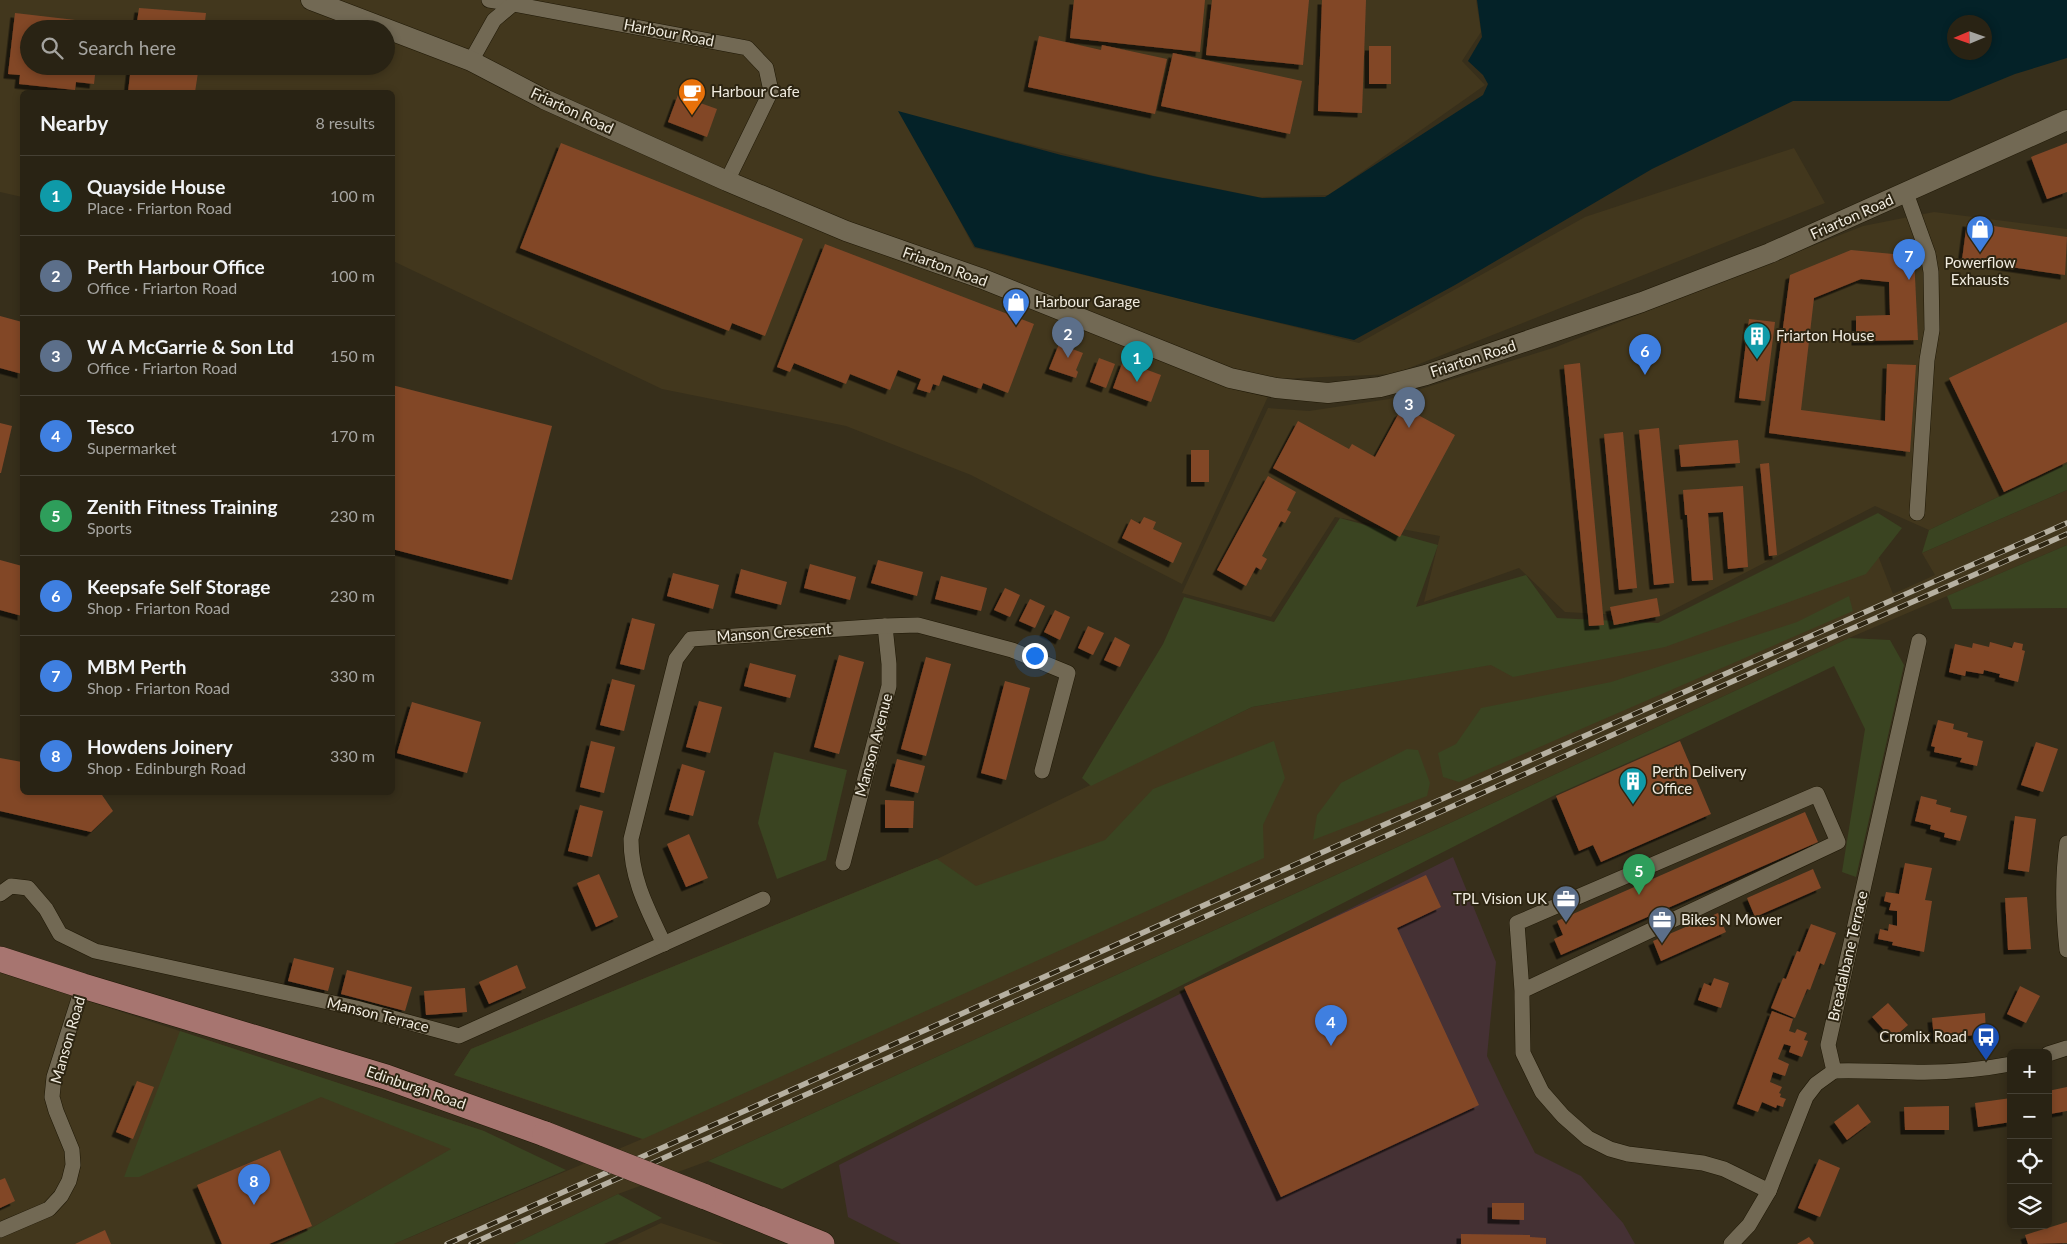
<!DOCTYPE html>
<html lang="en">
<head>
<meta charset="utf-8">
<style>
	body { margin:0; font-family:Lato,sans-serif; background:#352f22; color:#f1f3f6 }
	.controls { position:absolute; right:15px; bottom:15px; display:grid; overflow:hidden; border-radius:8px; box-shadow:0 2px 8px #0003 }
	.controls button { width:45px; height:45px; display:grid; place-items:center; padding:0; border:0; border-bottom:1px solid #454034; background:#292314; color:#f1f3f6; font:25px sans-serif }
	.compass { position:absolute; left:1947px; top:15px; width:45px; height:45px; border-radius:50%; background:#292314; box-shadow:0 2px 8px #0003; rotate:268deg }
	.you { position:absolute; left:1034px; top:655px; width:18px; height:18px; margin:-12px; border:4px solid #fff; border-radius:50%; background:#1a73e8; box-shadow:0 0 0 8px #1a73e833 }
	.badge { display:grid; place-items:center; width:32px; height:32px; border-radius:50%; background:#1a73e8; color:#fff; font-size:16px; font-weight:700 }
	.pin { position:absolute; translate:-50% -41px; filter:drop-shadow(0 1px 2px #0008) }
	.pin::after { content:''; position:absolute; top:26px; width:18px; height:15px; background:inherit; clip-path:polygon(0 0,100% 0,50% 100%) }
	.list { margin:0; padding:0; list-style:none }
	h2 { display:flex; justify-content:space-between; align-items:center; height:65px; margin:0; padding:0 20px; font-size:21px }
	h2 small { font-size:16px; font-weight:400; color:#a5a4a0 }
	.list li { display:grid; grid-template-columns:32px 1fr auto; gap:15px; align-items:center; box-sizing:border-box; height:80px; padding:0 20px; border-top:1px solid #454034 }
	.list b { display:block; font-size:19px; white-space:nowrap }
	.list p { margin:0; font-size:16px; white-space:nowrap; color:#a5a4a0 }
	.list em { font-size:16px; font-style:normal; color:#a5a4a0 }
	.icon { flex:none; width:28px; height:28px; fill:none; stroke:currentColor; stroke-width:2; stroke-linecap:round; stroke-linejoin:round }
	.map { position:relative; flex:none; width:2067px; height:1244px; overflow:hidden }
	.search { position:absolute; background:#292314; box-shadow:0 2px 8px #0003; left:20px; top:20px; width:375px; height:55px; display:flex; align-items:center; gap:12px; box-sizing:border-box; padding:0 18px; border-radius:28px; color:#a5a4a0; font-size:19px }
	.panel { position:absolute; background:#292314; box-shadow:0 2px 8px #0003; left:20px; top:90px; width:375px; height:705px; border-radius:8px }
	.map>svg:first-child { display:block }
</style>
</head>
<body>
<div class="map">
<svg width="2067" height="1244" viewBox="0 0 2067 1244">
	<defs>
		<filter id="shadow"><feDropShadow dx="-4.5" dy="4.5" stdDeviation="0" flood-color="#0009"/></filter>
	</defs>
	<rect width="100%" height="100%" fill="#372f1b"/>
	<path fill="#453134" d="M1453,857L1496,962L1487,1056L1505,1094L1535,1153L1581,1176L1623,1223L1635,1244H901L848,1217L839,1165Z"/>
	<g fill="#42371d" fill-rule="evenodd">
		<path d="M0,0H1476L1481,32L1462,61L1485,85L1329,195L1258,197L1155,176L924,119L915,135L974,248L1359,343L1585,217L1794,148L1825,203L1394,374L1276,379L1182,584L971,475L846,426L662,389L393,261L392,92H22V197L0,192ZM29,29H386V66H29Z"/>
		<path d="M1934,212L2067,229V464L1929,530L1875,506L1659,617L1565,612L1519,568L1424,602L1440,536L1335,517L1271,617L1182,593L1268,408L1309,411L1389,399L1556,347L1863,226Z"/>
		<path d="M2067,490V545L1849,638L1450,823L708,1161L618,1194L514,1244H394L642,1139L454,1075L471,1049L937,859L1252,707L1656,635L1872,540L1893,594L1935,575L1922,553Z"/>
		<path d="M0,972L484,1131L283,1244H0Z"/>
		<path d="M661,1223L724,1244H617Z"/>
	</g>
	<g fill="#3a4421">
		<path d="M2067,464V490L1922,553L1929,530Z"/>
		<path d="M1878,513L1902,528L1866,574L1665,647L1513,677L1491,665L1252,707L1091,786L1082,778L1163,644L1184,597L1274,622L1340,518L1438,545L1416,607L1526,575L1557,618L1658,623Z"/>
		<path d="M2067,545V608L1952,609L1947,596Z"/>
		<path d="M1849,596L1853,611L1459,782L1443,777L1438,753L1456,744L1481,708L1611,682L1797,622Z"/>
		<path d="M1849,638L1890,640L1904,665L1856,877L1842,872L1865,729L1834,666L1679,740L1555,795L782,1189L708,1161L1450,823Z"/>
		<path d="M1274,741L1285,778L1263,825L1264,858L643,1139L454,1075L471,1049L937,859L976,886L1105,840L1153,789Z"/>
		<path d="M1407,749L1418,750L1430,783L1427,796L1313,840L1317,815L1341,783Z"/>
		<path d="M774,752L847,770L826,860L777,879L758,823Z"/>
		<path d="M180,1031L484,1131L566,1170L394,1244H283L451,1149L321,1097L139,1177H124Z"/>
		<path d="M618,1194L662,1218L604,1244H514Z"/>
	</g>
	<path fill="#042228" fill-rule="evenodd" d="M1477,0H2067V58L2015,74L1949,101H1793L1652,169L1455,285L1354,340L1212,307L975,247L898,111L1061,155L1153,176L1262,198L1325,197L1483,95L1488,84L1483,75L1468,61L1482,37ZM1954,22H1984V52H1954Z"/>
	<g fill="#824728" filter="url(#shadow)">
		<path d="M1074,0H1205L1200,52L1070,38Z"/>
		<path d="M1212,0H1309L1303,65L1206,55Z"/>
		<path d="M1322,0H1366L1362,113L1318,111Z"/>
		<path d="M139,8L206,13L204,29H136Z"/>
		<path d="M15,13L101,23V29H29V66H96L94,84L76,82L75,90L19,84L20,75L8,74Z"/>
		<path d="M1039,36L1101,50L1102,45L1167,59L1155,114L1028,87Z"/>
		<rect x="1369" y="46" width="22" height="38"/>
		<path d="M1173,53L1302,81L1290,134L1161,106Z"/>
		<path d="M131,66H199L195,92H128Z"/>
		<path d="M678,95L717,109L707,137L668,122Z"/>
		<path d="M561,143L803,239L765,336L732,323L729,331L520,248Z"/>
		<path d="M2067,143V192L2047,199L2031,157Z"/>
		<path d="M1967,222L2067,237L2065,275L1962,260Z"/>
		<path d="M825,244L1034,324L1008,393L983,383L981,389L943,375L939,386L933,384L930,393L917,389L921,379L898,370L890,390L850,374L846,384L794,363L790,372L777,367Z"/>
		<path d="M1851,250L1914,256L1918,340L1856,341V316L1890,315L1889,282L1861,279L1814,298L1801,410L1885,421L1887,364L1916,365L1910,452L1769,433L1790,275Z"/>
		<path d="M0,316L22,322V374L0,368Z"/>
		<path d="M1749,319L1775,322L1765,401L1739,398Z"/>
		<path d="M2067,322V462L2004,492L1949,378Z"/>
		<path d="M1059,344L1083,353L1076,370L1078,372L1076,378L1049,369Z"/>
		<path d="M1099,358L1115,364L1106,388L1090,382Z"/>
		<path d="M1123,361L1161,375L1151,402L1113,388Z"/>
		<path d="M1580,363L1604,625L1589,626L1564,365Z"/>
		<path d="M392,385L552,426L512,580L392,549Z"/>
		<path d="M1407,409L1455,435L1400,537L1273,468L1298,421L1349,449L1352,444L1375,457L1399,413Z"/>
		<path d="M0,423L12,426L1,473H0Z"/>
		<path d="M1659,428L1674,583L1654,585L1639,430Z"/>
		<path d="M1623,432L1637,588L1619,590L1604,434Z"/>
		<path d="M1738,440L1740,463L1681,467L1679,445Z"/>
		<rect x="1191" y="450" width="18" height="32"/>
		<path d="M1769,463L1777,555L1769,556L1760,464Z"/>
		<path d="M1268,476L1296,492L1287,510L1291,512L1285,523L1281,521L1262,556L1267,559L1261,570L1256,567L1246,586L1217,570Z"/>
		<path d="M1743,486L1748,567L1728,569L1723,512L1708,513L1713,580L1692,581L1687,515H1685L1683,490Z"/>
		<path d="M1144,517L1156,522L1153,529L1182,543L1173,563L1122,538L1131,519L1140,524Z"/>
		<path d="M0,560L22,566V616L0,610Z"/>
		<path d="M878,560L923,572L917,596L871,583Z"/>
		<path d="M810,564L856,577L850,600L804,588Z"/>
		<path d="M741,569L787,582L781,605L735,593Z"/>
		<path d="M673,573L719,585L713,609L667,596Z"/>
		<path d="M941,576L987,588L981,611L935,599Z"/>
		<path d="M1005,588L1020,595L1010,617L994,610Z"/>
		<path d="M1657,598L1660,616L1614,625L1610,607Z"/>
		<path d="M1030,599L1045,606L1035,628L1019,621Z"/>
		<path d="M1055,610L1070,617L1060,640L1044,632Z"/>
		<path d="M632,618L655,624L644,670L620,664Z"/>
		<path d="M1088,626L1104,633L1093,655L1078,648Z"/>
		<path d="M1115,637L1130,645L1120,667L1104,660Z"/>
		<path d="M1990,642L2012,648L2014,642L2023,644L2022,650L2025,651L2018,682L1999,677L2000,674L1984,670L1983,674L1966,671L1965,676L1949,672L1955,644L1972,648L1973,643L1989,647Z"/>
		<path d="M839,655L864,662L839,754L814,747Z"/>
		<path d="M926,657L951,664L926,756L901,749Z"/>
		<path d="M750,663L796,675L790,698L744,686Z"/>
		<path d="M612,679L635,685L624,731L600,725Z"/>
		<path d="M1005,681L1030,688L1006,780L981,773Z"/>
		<path d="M699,701L722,707L710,753L686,747Z"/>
		<path d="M412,702L481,722L467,773L397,753Z"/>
		<path d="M1938,720L1954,724L1953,729L1968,733L1967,737L1983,741L1977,766L1960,762L1962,758L1934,752L1935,747L1931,746Z"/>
		<path d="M591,741L615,747L604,793L580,787Z"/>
		<path d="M1680,741L1711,814L1601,862L1593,845L1579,851L1556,796Z"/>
		<path d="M2036,742L2058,749L2043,792L2021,785Z"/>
		<path d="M0,758L22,762V792H100L113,811L91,832L0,811Z"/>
		<path d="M897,759L925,766L918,793L890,786Z"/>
		<path d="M682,764L705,771L693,816L669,810Z"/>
		<path d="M1921,796L1937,800L1936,804L1951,808L1950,812L1967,816L1960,841L1944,837L1945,833L1930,829L1931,825L1915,821Z"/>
		<path d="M885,800L914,801L913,828H885Z"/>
		<path d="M580,805L603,811L592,857L568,851Z"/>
		<path d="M1805,812L1818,842L1561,955L1554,939L1563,935L1557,921Z"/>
		<path d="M2015,816L2036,819L2029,872L2008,869Z"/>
		<path d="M689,834L708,878L686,887L667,844Z"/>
		<path d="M1905,863L1932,868L1925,900L1932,901L1924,952L1892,945L1893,942L1878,939L1880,929L1888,931L1889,924L1897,926V911L1889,910L1891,903L1884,901L1886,892L1899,894Z"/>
		<path d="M1813,869L1821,888L1755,917L1747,898Z"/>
		<path d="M599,874L618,917L596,927L577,883Z"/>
		<path d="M1426,875L1441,907L1397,928L1479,1105L1281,1197L1184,987Z"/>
		<path d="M2027,897L2031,949L2008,950L2005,898Z"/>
		<path d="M1718,913L1726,932L1661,961L1653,941Z"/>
		<path d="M1811,924L1836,933L1824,965L1820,963L1810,990L1807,989L1795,1018L1771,1008L1783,978L1786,979L1797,951L1800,952Z"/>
		<path d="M294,958L334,968L328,991L288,981Z"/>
		<path d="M517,965L526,988L489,1004L479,982Z"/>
		<path d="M347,970L412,987L405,1011L341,994Z"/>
		<path d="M1714,978L1729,983L1721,1008L1698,1000L1704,983L1711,986Z"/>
		<path d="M2020,986L2040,996L2026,1023L2007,1014Z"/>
		<path d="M465,988L467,1012L426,1015L424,991Z"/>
		<path d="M1888,1003L1908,1025L1892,1039L1872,1017Z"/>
		<path d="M1772,1011L1793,1019L1789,1031L1795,1033L1797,1029L1807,1033L1804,1040L1808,1041L1802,1057L1789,1052L1791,1046L1784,1044L1778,1059L1789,1064L1785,1076L1773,1072L1770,1082L1782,1087L1779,1093L1781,1094L1780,1097L1786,1099L1784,1103L1783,1107L1777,1105L1776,1108L1762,1102L1758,1112L1737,1104Z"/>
		<path d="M1985,1013L1986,1034L1934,1039L1932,1018Z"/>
		<path d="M137,1081L154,1087L133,1139L116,1132Z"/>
		<path d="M2067,1087V1111L2050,1114L2048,1091Z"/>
		<path d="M2011,1098V1122L1978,1127L1975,1103Z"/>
		<path d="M1858,1104L1871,1122L1847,1140L1834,1122Z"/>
		<path d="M1949,1106V1130H1905L1904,1107Z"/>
		<path d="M280,1150L312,1226L269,1244H222L197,1185Z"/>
		<path d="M1819,1159L1840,1168L1820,1217L1798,1208Z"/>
		<path d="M5,1178L15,1201L0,1208V1180Z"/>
		<path d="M1492,1203H1524V1220L1492,1219Z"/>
		<path d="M2067,1222V1243L2028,1244L2025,1235Z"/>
		<path d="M105,1230L111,1244H75Z"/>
		<path d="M1461,1234L1530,1235V1237L1546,1238V1244H1461Z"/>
		<path d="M1809,1237L1814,1243L1813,1244H1797Z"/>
	</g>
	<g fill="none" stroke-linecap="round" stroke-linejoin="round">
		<g stroke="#1e1705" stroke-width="16">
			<g id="minor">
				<path d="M489,0L513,4"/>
				<path d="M471,61L494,20L513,4L747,48L766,68L771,91L727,181"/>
				<path d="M1906,193L1928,254L1931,272L1932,330L1927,360L1917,513"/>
				<path d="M2067,843C2062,879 2063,914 2067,950"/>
				<path d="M843,863L889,686V664L885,626"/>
				<path d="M0,894L11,886L28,888L46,909L60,934L95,951L356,1008L459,1036L763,899"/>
				<path d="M664,944C647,908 631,879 631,839L676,659L691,639L885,626L918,625L1012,650L1068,673L1042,771"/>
				<path d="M1522,991L1838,842L1817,794L1517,923L1522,991V998L1523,1053L1542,1092L1563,1116L1588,1138L1610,1149L1628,1154L1703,1163L1724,1169L1769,1191"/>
				<path d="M2048,1054L2067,1048"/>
				<path d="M1834,1071C1860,1070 1885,1072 1911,1072C1944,1073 1979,1070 2011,1064"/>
				<path d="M0,1230L49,1209L61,1196L69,1181L73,1165L72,1150L56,1111L52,1097L54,1077L83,986"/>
				<path d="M1731,1244L1749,1225L1769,1191L1806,1097L1816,1084L1834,1071L1828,1045L1919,641"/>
			</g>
		</g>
		<g stroke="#1e1705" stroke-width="21">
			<path id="tertiary" d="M311,0L471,61L544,99L727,181L846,231L983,279L1230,378L1276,388L1328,393L1380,387L1426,375L1642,302L1770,253L2067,120"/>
		</g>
		<g stroke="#1e1705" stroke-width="26">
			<g id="primary">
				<path d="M0,959L83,986L386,1077L545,1134"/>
				<path d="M703,1196L822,1244"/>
			</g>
		</g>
		<use href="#minor" stroke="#726954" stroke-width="15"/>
		<use href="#tertiary" stroke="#726954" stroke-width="20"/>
		<use href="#primary" stroke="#a77570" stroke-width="25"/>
		<g stroke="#b6b0a1" stroke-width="5.5">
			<g id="rail">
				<path d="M447,1244L1417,810L2067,523"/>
				<path d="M471,1244L1794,654L2067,534"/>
			</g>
		</g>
		<use href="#rail" stroke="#2d2512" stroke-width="4" stroke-dasharray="11" stroke-linecap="butt"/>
		<g stroke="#1e1705" stroke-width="26" stroke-linecap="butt">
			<path id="primary-bridge" d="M545,1134L703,1196"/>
		</g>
		<use href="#primary-bridge" stroke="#a77570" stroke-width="25"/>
	</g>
	<defs>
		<g id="cafe-pin" transform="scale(1.4375)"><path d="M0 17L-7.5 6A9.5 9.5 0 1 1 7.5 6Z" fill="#e8710a" stroke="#2d2512"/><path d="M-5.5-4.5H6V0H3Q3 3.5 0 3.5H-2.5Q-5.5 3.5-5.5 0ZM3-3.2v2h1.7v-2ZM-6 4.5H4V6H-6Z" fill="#fff"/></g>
		<g id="shop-pin" transform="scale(1.4375)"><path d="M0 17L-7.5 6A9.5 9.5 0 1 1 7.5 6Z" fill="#3f7fe0" stroke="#2d2512"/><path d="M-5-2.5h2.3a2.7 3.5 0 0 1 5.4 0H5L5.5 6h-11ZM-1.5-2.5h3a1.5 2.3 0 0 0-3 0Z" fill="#fff"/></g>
		<g id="building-pin" transform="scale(1.4375)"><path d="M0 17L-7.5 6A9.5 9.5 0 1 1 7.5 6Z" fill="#0f9aa8" stroke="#2d2512"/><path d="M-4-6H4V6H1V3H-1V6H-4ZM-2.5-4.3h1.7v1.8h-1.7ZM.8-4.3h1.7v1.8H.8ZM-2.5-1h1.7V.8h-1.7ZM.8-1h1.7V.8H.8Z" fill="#fff"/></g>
		<g id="office-pin" transform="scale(1.4375)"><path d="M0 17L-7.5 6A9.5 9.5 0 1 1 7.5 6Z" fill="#5c6f8a" stroke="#2d2512"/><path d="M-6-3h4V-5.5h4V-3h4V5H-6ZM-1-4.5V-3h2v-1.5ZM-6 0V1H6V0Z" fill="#fff"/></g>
		<g id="bus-pin" transform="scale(1.4375)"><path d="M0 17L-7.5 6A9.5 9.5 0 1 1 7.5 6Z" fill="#1a4fb4" stroke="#2d2512"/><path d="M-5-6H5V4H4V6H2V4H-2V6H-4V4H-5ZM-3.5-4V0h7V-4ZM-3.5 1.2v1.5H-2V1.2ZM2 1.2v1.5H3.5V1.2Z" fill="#fff"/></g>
	</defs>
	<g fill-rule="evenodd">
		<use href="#cafe-pin" x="692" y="92"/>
		<use href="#shop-pin" x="1980" y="229"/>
		<use href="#shop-pin" x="1016" y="302"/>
		<use href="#building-pin" x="1757" y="336"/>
		<use href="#building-pin" x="1633" y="781"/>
		<use href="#office-pin" x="1566" y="899"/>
		<use href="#office-pin" x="1662" y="920"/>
		<use href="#bus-pin" x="1986" y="1037"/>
	</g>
	<g text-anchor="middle" stroke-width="4" stroke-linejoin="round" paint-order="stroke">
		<g font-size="15" fill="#f0ebdf" stroke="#2d2512">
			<text transform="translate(669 33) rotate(11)" y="5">Harbour Road</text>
			<text transform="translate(572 111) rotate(25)" y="5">Friarton Road</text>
			<text transform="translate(1852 217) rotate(-24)" y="5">Friarton Road</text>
			<text transform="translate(945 267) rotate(20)" y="5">Friarton Road</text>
			<text transform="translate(1473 359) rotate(-18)" y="5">Friarton Road</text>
			<text transform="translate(774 633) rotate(-4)" y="5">Manson Crescent</text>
			<text transform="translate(874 745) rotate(-75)" y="5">Manson Avenue</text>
			<text transform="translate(1848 956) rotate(-77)" y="5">Breadalbane Terrace</text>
			<text transform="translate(378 1015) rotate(14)" y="5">Manson Terrace</text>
			<text transform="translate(68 1040) rotate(-74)" y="5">Manson Road</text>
			<text transform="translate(416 1088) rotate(19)" y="5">Edinburgh Road</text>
		</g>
		<g font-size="15" fill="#f0ebdf" stroke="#2d2512" text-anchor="start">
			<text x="711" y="97">Harbour Cafe</text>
			<text x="1980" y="268" text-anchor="middle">Powerflow<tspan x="1980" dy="17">Exhausts</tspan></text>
			<text x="1035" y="307">Harbour Garage</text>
			<text x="1776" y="341">Friarton House</text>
			<text x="1652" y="777">Perth Delivery<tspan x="1652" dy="17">Office</tspan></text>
			<text x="1547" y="904" text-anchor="end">TPL Vision UK</text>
			<text x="1681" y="925">Bikes N Mower</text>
			<text x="1967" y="1042" text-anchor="end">Cromlix Road</text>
		</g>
	</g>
</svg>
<div class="controls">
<button>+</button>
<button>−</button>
<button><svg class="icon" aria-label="locate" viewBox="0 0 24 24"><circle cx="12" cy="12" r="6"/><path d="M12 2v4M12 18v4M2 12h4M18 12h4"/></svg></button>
<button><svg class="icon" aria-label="layers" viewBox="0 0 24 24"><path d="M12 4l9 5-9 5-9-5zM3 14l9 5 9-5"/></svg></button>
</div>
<svg class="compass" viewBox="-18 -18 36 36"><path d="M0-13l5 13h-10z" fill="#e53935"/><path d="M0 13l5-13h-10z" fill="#a5a4a0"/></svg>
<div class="you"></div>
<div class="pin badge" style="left:1137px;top:382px;background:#0f9aa8">1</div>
<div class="pin badge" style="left:1068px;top:358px;background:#5c6f8a">2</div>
<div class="pin badge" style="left:1409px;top:428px;background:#5c6f8a">3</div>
<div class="pin badge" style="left:1331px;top:1046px;background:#3f7fe0">4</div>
<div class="pin badge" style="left:1639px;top:895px;background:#2e9e5b">5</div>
<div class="pin badge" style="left:1645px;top:375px;background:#3f7fe0">6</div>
<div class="pin badge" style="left:1909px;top:280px;background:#3f7fe0">7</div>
<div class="pin badge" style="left:254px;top:1205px;background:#3f7fe0">8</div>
<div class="search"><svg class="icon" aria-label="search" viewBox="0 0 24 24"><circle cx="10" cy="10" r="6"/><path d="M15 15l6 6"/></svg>Search here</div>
<section class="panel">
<h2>Nearby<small>8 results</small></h2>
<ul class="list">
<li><span class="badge" style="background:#0f9aa8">1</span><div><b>Quayside House</b><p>Place · Friarton Road</p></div><em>100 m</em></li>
<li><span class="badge" style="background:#5c6f8a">2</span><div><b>Perth Harbour Office</b><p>Office · Friarton Road</p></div><em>100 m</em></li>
<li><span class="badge" style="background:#5c6f8a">3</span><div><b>W A McGarrie &amp; Son Ltd</b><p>Office · Friarton Road</p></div><em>150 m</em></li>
<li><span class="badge" style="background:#3f7fe0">4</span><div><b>Tesco</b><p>Supermarket</p></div><em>170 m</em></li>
<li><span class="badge" style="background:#2e9e5b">5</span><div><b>Zenith Fitness Training</b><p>Sports</p></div><em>230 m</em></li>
<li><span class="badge" style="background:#3f7fe0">6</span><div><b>Keepsafe Self Storage</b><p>Shop · Friarton Road</p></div><em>230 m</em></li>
<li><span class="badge" style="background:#3f7fe0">7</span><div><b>MBM Perth</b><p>Shop · Friarton Road</p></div><em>330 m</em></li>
<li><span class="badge" style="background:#3f7fe0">8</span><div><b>Howdens Joinery</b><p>Shop · Edinburgh Road</p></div><em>330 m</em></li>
</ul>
</section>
</div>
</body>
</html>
